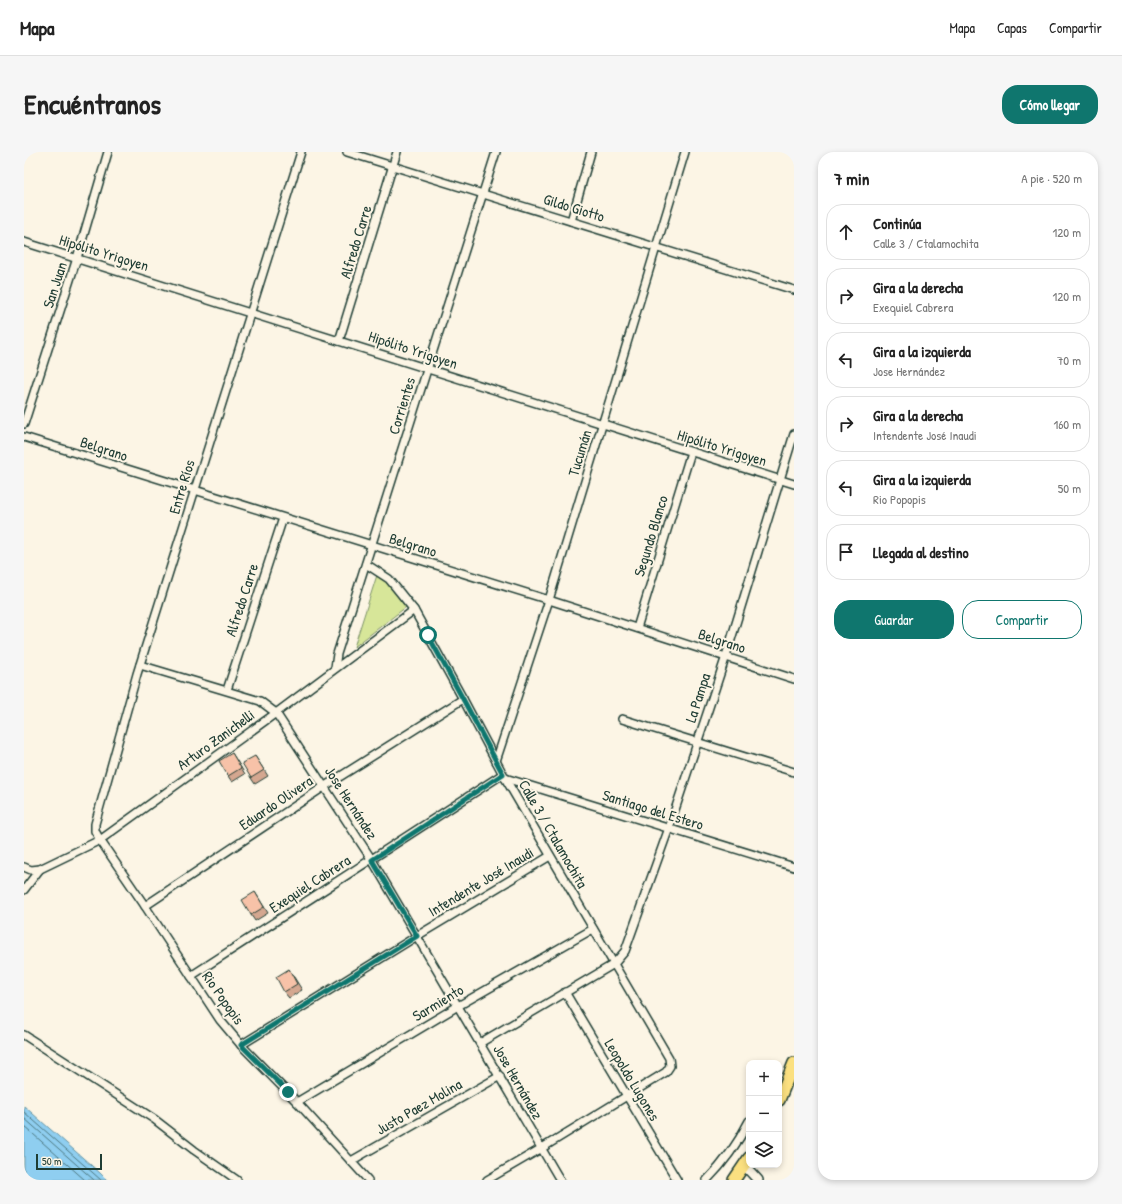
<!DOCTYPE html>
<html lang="es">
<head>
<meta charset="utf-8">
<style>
	body { margin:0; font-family:"Patrick Hand",sans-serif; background:#f6f6f6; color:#222 }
	.controls { position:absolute; right:12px; bottom:12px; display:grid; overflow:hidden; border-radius:8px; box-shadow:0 2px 6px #0003 }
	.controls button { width:36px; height:36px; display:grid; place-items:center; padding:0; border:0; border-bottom:1px solid #e0e0e0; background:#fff; color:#222; font:20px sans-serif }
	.scale { position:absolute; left:12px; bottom:10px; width:66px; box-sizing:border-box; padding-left:4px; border:2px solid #1f3d34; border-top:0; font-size:11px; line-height:14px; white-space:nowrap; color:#1f3d34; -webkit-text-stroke:3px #fcf5e5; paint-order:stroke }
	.stop { position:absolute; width:12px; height:12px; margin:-9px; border:3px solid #0f766e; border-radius:50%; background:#fff }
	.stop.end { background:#0f766e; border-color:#fff; box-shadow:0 1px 4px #0008 }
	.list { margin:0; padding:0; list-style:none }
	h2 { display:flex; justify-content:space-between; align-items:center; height:52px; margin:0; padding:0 16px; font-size:17px }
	h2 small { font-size:13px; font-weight:400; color:#767676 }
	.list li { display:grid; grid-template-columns:26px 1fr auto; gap:12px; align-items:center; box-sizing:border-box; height:56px; margin:0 8px 8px; padding:0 8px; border:1px solid #e0e0e0; border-radius:16px }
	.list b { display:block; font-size:15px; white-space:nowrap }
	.list p { margin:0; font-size:13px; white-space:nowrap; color:#767676 }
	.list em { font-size:13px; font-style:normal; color:#767676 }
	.actions { display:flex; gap:8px; padding:12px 16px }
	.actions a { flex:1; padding:9px 0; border:1px solid #0f766e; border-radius:16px; text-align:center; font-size:14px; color:#0f766e }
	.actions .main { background:#0f766e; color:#fff }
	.icon { flex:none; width:22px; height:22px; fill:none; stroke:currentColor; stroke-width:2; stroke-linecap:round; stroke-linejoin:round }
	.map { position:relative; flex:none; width:770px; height:1028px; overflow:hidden; border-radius:16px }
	header { display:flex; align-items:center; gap:24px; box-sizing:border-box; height:56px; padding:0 20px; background:#fff; border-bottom:1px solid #e0e0e0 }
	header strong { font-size:19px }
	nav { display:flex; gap:22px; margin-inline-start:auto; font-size:14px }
	.intro { display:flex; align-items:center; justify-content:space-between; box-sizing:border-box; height:96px; padding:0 24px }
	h1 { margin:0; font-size:28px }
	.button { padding:10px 18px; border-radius:16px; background:#0f766e; color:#fff; font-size:14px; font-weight:700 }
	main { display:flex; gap:24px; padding:0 24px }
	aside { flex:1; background:#fff; border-radius:16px; box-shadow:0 2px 6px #0003 }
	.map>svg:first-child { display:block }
</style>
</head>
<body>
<header>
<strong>Mapa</strong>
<nav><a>Mapa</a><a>Capas</a><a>Compartir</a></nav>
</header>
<div class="intro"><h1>Encuéntranos</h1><a class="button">Cómo llegar</a></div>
<main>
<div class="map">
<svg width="770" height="1028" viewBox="0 0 770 1028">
	<rect width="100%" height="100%" fill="#fcf5e5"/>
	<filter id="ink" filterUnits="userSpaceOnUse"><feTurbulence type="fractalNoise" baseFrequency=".025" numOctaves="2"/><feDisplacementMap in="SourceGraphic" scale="8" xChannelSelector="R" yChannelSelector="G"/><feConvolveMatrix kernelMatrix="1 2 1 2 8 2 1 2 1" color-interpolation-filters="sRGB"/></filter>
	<g filter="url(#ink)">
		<path fill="#d7e699" stroke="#7b9266" d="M354,420L382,455L330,495Z"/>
		<path fill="#8fcef0" stroke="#6294a5" d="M0,954L76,1021L83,1028H0Z"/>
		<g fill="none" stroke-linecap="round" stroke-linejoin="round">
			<g stroke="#4c777f" stroke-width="1">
				<path d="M0,960L77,1028"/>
				<path d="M0,966L70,1028"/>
				<path d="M0,974L61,1028"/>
			</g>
			<g stroke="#1f3d34" stroke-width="10">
				<g id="minor">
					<path d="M277,0L113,522L71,672V679L76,688L121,754L196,868L217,893L273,950L344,1028"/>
					<path d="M323,0L770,138"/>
					<path d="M547,69L567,0"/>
					<path d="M0,90L770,332"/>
					<path d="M315,189L373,0"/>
					<path d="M0,272L53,106L84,0"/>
					<path d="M0,285L525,448L770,527"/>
					<path d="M342,412L365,427L390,458L439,547L481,626L645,906L646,914L642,920L518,996L463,1028"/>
					<path d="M613,476L667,300"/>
					<path d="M116,513L236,549L252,561L348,708L536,1028"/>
					<path d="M311,516L313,502L472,0"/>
					<path d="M203,538L259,366"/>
					<path d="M598,567L770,620"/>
					<path d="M472,609L525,448L661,0"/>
					<path d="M481,626L770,715"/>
					<path d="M0,715L7,718L16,717L76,688L252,561L390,458"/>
					<path d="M0,738L16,717"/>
					<path d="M121,754L301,634L439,547"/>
					<path d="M167,824L479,622"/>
					<path d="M541,840L653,1028"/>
					<path d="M0,883L130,967L170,998L213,1028"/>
					<path d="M456,891L590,812L601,799L645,676L702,504L770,282"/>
					<path d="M217,893L393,784L526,704"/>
					<path d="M273,950L434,854L569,777"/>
					<path d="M327,1009L476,924"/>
					<path d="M683,1028C700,1011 714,991 725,969"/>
				</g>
			</g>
			<g stroke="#1f3d34" stroke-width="12">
				<path id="tertiary" d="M721,1014L734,1028"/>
			</g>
			<g stroke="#1f3d34" stroke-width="14">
				<g id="primary">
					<path d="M755,948L770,911"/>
					<path d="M710,1028L725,1006"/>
				</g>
			</g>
			<use href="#minor" stroke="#fcf5e5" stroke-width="7"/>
			<use href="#tertiary" stroke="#fcf5e5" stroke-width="9"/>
			<use href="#primary" stroke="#fbe080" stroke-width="11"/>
		</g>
		<g fill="#d4a790" stroke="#1f3d34">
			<path d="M208,601L221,622L208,630L204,624Z"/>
			<path d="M231,604L244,624L231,632L227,626Z"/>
			<path d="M231,740L244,761L231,769L227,763Z"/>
			<path d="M265,817L278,838L265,846L260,840Z"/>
		</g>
		<g fill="#f7c2a8" stroke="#1f3d34">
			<path d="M208,601L217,616L204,624L195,609Z"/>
			<path d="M231,604L240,618L227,626L218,611Z"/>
			<path d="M231,740L240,755L227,763L218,748Z"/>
			<path d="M265,817L273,832L260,840L252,825Z"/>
		</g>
	</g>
	<g fill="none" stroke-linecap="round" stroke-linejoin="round" filter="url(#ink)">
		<path stroke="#0f766e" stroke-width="5" d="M264,940L217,893L393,784L348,708L479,622L439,547L404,483"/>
	</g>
	<g text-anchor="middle" stroke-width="4" stroke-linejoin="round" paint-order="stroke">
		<g font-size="15" fill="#1f3d34" stroke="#fcf5e5">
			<text transform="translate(550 56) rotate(17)" y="5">Gildo Giotto</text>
			<text transform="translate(332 90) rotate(-73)" y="5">Alfredo Carre</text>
			<text transform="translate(80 101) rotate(17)" y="5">Hipólito Yrigoyen</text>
			<text transform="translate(31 133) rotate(-72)" y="5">San Juan</text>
			<text transform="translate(389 198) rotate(18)" y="5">Hipólito Yrigoyen</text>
			<text transform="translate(378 254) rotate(-73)" y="5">Corrientes</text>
			<text transform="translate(698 296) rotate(17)" y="5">Hipólito Yrigoyen</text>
			<text transform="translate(80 297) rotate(18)" y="5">Belgrano</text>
			<text transform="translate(556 301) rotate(-73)" y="5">Tucumán</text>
			<text transform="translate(158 335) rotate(-73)" y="5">Entre Ríos</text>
			<text transform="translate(627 384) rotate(-73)" y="5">Segundo Blanco</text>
			<text transform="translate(389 393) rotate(17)" y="5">Belgrano</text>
			<text transform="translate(218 448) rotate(-72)" y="5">Alfredo Carre</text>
			<text transform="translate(698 489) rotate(18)" y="5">Belgrano</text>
			<text transform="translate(674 546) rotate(-72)" y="5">La Pampa</text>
			<text transform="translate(192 588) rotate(-36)" y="5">Arturo Zanichelli</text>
			<text transform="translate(252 651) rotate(-34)" y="5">Eduardo Olivera</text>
			<text transform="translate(327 651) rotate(57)" y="5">Jose Hernández</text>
			<text transform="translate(629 658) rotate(17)" y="5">Santiago del Estero</text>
			<text transform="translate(529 682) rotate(60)" y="5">Calle 3 / Ctalamochita</text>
			<text transform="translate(457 730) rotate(-31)" y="5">Intendente José Inaudi</text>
			<text transform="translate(286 732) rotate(-33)" y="5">Exequiel Cabrera</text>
			<text transform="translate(199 846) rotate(55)" y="5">Rio Popopis</text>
			<text transform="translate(414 851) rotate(-31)" y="5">Sarmiento</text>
			<text transform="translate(608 928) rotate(59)" y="5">Leopoldo Lugones</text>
			<text transform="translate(494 930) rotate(60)" y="5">Jose Hernández</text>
			<text transform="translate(395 955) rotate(-30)" y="5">Justo Paez Molina</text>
		</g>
	</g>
</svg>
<div class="controls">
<button>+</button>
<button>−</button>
<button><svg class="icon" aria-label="layers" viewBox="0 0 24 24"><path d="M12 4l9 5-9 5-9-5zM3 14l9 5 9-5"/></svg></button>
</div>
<div class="scale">50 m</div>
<div class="stop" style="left:404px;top:483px"></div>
<div class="stop end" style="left:264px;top:940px"></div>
</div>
<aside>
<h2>7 min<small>A pie · 520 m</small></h2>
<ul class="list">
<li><svg class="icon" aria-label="ahead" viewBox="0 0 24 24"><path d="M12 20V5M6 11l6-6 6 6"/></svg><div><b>Continúa</b><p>Calle 3 / Ctalamochita</p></div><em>120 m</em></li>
<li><svg class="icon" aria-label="right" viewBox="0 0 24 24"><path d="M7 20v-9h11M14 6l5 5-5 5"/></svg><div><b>Gira a la derecha</b><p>Exequiel Cabrera</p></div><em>120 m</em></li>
<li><svg class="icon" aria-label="left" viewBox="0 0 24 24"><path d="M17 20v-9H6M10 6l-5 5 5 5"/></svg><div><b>Gira a la izquierda</b><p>Jose Hernández</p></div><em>70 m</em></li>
<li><svg class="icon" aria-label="right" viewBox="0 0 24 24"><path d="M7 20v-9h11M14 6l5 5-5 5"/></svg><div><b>Gira a la derecha</b><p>Intendente José Inaudi</p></div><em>160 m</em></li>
<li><svg class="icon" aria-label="left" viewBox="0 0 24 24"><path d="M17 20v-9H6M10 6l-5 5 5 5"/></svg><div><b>Gira a la izquierda</b><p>Rio Popopis</p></div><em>50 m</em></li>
<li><svg class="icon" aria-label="arrive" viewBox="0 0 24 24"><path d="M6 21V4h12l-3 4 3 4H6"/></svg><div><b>Llegada al destino</b></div></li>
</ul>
<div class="actions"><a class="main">Guardar</a><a>Compartir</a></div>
</aside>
</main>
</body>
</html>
